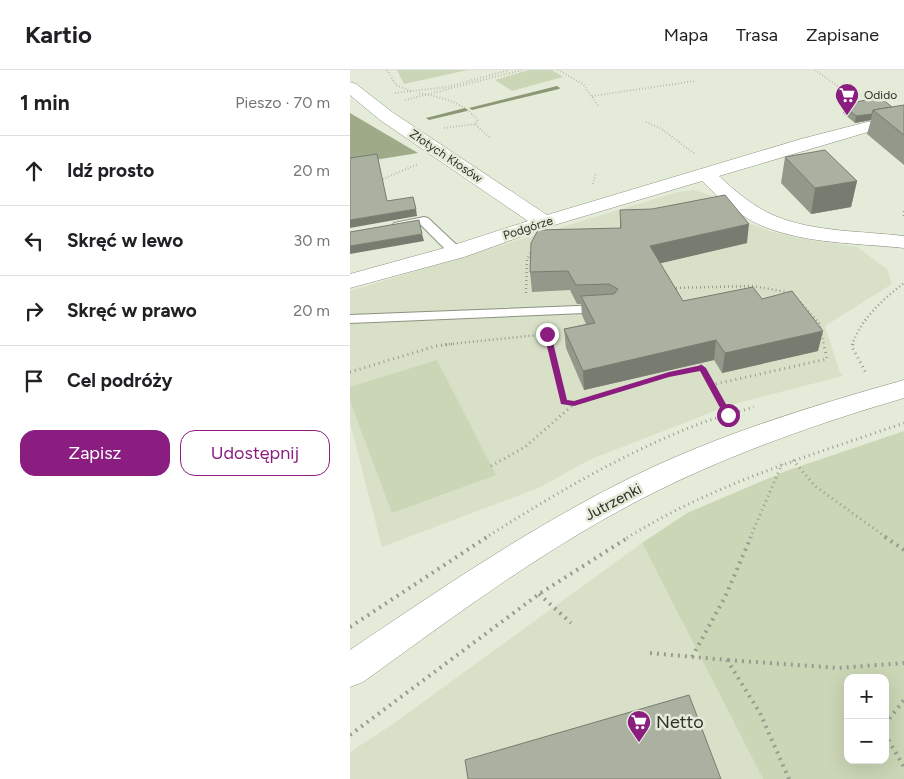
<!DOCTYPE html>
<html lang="pl">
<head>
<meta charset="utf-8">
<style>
	body { margin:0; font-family:Figtree,sans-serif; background:#f6f6f6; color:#202124 }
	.controls { position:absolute; right:15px; bottom:15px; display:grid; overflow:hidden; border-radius:10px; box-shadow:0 5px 20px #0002 }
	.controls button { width:45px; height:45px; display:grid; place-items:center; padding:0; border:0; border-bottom:1px solid #e0e0e0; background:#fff; color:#202124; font:25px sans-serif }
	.stop { position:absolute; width:15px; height:15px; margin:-11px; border:4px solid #8b1d80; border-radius:50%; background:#fff }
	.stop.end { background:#8b1d80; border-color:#fff; box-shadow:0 1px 5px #0008 }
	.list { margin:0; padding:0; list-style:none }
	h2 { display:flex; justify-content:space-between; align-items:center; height:65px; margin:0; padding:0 20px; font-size:21px }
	h2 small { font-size:16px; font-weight:400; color:#757577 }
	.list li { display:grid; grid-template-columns:32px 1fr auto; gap:15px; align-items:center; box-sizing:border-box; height:70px; padding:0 20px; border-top:1px solid #e0e0e0 }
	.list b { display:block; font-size:19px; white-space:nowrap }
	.list em { font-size:16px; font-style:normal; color:#757577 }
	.actions { display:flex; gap:10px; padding:15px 20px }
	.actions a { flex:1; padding:11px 0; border:1px solid #8b1d80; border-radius:15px; text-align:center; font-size:18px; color:#8b1d80 }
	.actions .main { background:#8b1d80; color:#fff }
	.icon { flex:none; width:28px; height:28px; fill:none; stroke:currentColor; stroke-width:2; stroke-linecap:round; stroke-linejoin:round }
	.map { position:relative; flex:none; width:554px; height:709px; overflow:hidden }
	header { display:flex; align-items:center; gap:30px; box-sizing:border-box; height:70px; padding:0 25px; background:#fff; border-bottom:1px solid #e0e0e0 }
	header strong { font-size:24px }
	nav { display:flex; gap:28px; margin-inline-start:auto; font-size:18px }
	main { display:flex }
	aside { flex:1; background:#fff }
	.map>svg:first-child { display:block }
</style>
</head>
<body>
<header>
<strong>Kartio</strong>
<nav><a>Mapa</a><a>Trasa</a><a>Zapisane</a></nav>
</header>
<main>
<aside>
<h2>1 min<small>Pieszo · 70 m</small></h2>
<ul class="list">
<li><svg class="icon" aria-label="ahead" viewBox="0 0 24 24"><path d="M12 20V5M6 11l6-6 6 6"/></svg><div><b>Idź prosto</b></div><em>20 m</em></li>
<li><svg class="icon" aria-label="left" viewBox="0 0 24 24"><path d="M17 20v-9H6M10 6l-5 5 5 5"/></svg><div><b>Skręć w lewo</b></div><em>30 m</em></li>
<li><svg class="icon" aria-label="right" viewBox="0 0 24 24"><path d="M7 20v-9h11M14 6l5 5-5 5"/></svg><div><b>Skręć w prawo</b></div><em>20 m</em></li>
<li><svg class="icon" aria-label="arrive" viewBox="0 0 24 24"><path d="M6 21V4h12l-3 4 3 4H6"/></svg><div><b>Cel podróży</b></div></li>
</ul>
<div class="actions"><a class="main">Zapisz</a><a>Udostępnij</a></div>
</aside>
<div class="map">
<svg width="554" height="709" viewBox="0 0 554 709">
	<rect width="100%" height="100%" fill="#e5ebd9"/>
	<g fill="#d8e1c8">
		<path d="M344,120L360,125L399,153L419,161L447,168L507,177L537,199L542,214L475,256L489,300L493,306L380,335L239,390L191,417L32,477L0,353V221L328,122Z"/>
		<path d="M292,473L413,709H0V682L40,656Z"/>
	</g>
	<g fill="#cbd6b6" fill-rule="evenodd">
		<path d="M47,0H118L54,14Z"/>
		<path d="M179,0H202L213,7L162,21L145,10Z"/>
		<path d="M87,290L146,405L42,443L0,331V317Z"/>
		<path d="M554,361V709H413L292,473L337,443L436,401ZM498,608H535V690H498Z"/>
	</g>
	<path fill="#9fab88" d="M0,43L68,83L0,94Z"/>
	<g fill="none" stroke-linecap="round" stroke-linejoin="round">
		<g fill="#8b9775" fill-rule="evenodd">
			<path d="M207,16L210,18L209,19L122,40L119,38Z"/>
			<path d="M115,38L118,40L117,41L79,50L76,48Z"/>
		</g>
		<g stroke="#8c9281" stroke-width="2">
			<g id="service">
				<path d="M74,147L78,148L111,179L112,182L111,185H101L71,155L48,160L42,156L44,153Z"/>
				<path d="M253,235L258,236L260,239L258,242L0,253V245Z"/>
			</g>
		</g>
		<g stroke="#8c9281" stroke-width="1">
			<path id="minor" d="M0,12L6,14L42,42L197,145L451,69L517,52L554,47V57L518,62L369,106C385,121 404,137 425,146C464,162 512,161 554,166V178C507,173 454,174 410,155C388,145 369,128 352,111L201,156L114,187L0,218V204L98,177L178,151L30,50L0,25Z"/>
		</g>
		<g stroke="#8c9281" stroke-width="1">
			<path id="tertiary" d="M554,310V328C469,353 386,382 307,421C202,473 107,544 13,612L0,617V580C92,518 184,455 284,406C370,364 462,336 554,310Z"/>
		</g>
		<g stroke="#979c8f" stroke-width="2" stroke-dasharray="0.5 2.5" stroke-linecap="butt">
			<path d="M37,0L46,15L63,22"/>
			<path d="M208,0L233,14L249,37"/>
			<path d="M465,0L511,33"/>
			<path d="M45,23L97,17L159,0"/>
			<path d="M69,23C92,28 113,31 128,51L125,54L140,68"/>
			<path d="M242,26L345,11"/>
			<path d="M55,30L172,0"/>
			<path d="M296,52L310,58L345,84"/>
			<path d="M94,58L125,54"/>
			<path d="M33,109L68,94"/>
			<path d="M243,114L246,103"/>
		</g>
		<g stroke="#979c8f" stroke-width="2.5" stroke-dasharray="1 3" stroke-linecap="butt">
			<path d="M554,141V148"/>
			<path d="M322,218L403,216L442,223"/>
			<path d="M176,223L177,189L182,181"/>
			<path d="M450,232L469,253L474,275"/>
			<path d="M197,259L201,275"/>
			<path d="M91,275L197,264"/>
			<path d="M502,275C511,249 532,230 554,213"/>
		</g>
		<g stroke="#979c8f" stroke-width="3" stroke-dasharray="1 4" stroke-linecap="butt">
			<path d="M201,274L214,332L224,334L319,305L352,298"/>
			<path d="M503,274L502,277L516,303"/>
			<path d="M348,290L378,345"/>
			<path d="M0,302L86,276L102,274"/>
			<path d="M361,315L477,289L474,274"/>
			<path d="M443,390L465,416L537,468"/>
			<path d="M141,396L175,377L224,334"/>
			<path d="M135,468C205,424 278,380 357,351C372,346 388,342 404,337"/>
			<path d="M277,468C363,414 459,386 554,353"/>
			<path d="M400,468L432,394"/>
		</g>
		<g stroke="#979c8f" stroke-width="4" stroke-dasharray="2 5" stroke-linecap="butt">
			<path d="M535,467L554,480"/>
			<path d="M189,524L221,553"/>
			<path d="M0,557L137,467"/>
			<path d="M300,583L377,590L410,643L439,709"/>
			<path d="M342,587L375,527L401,467"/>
			<path d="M378,590L488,598L554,593"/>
			<path d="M535,654L554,630"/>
			<path d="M535,664L554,697"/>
			<path d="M0,665L189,524L279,467"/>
		</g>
		<use href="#service" fill="#fff" fill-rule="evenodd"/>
		<use href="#minor" fill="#fff" fill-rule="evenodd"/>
		<use href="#tertiary" fill="#fff" fill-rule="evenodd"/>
	</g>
	<g fill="#93988a">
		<path d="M497,34L542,37L554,35V95L517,64L521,50L505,53L493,43L494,36H496Z"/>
		<path d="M435,87L507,111L501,137L461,144L431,113Z"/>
		<path d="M270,140L397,173L310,193L333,231L412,229L468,281L372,303L364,290L234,320L216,278L214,259L236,254L232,245L231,234H227L220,220L182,222L180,202L270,158Z"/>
	</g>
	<g fill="#787c70">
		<path d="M522,44L521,50L505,53L506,46Z"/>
		<path d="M507,111L501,137L461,144L465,118Z"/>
		<path d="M66,139L67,146L0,158V150Z"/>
		<path d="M399,154L397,173L299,196L300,176Z"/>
		<path d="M72,164L74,171L0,184V176Z"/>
		<path d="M473,261L468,281L372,303L375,283Z"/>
		<path d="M366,270L364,290L234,320L233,301Z"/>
	</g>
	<g fill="#abb1a0" stroke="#787c70">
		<path d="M530,27L542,37L523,40L522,44L506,46L494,36L498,35L497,34Z"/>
		<path d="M554,35V65L523,40Z"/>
		<path d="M475,80L507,111L465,118L435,87Z"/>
		<path d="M27,84L37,131L63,127L66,139L0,150V88Z"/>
		<path d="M375,125L399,154L300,176L333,231L403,217L412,229L442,221L473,261L375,283L366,270L233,301L214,259L245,253L231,226L264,224L268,219L259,214L226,215L218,201L180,202L181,173L188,160L271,158L270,140L302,139Z"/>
		<path d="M69,150L72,164L0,176V162Z"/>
		<path d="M339,625L371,709H118L115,690Z"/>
	</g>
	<path fill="#8b1d80" d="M197,261L201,264L217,330L224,331L319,302L352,295L356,298L382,345L375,347L350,301L319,307L224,336L211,334L194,264Z"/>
	<defs>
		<g id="supermarket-pin" transform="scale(1.25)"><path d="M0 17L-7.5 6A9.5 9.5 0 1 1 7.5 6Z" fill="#8b1d80" stroke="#e5ebd9"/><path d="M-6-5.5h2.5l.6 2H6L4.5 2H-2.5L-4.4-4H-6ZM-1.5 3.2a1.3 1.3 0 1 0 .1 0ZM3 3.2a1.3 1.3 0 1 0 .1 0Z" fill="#fff"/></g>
	</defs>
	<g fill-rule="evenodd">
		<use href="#supermarket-pin" x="497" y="25"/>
		<use href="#supermarket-pin" x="289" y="652"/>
	</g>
	<g text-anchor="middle" stroke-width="5" stroke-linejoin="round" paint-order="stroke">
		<g font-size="12" fill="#2d2f29" stroke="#e5ebd9" text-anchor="start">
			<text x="514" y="29">Odido</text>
		</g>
		<g font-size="12" fill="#2d2f29" stroke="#e5ebd9">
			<text transform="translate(96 86) rotate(34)" y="4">Złotych Kłosów</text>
			<text transform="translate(178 158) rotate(-18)" y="4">Podgórze</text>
		</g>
		<g font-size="15" fill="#2d2f29" stroke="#e5ebd9">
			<text transform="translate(263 432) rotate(-28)" y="5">Jutrzenki</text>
		</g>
		<g font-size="18" fill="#2d2f29" stroke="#e5ebd9" text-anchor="start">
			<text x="306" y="658">Netto</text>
		</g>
	</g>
</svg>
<div class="controls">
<button>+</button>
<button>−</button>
</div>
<div class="stop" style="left:378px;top:345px"></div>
<div class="stop end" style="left:197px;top:264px"></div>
</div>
</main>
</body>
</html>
